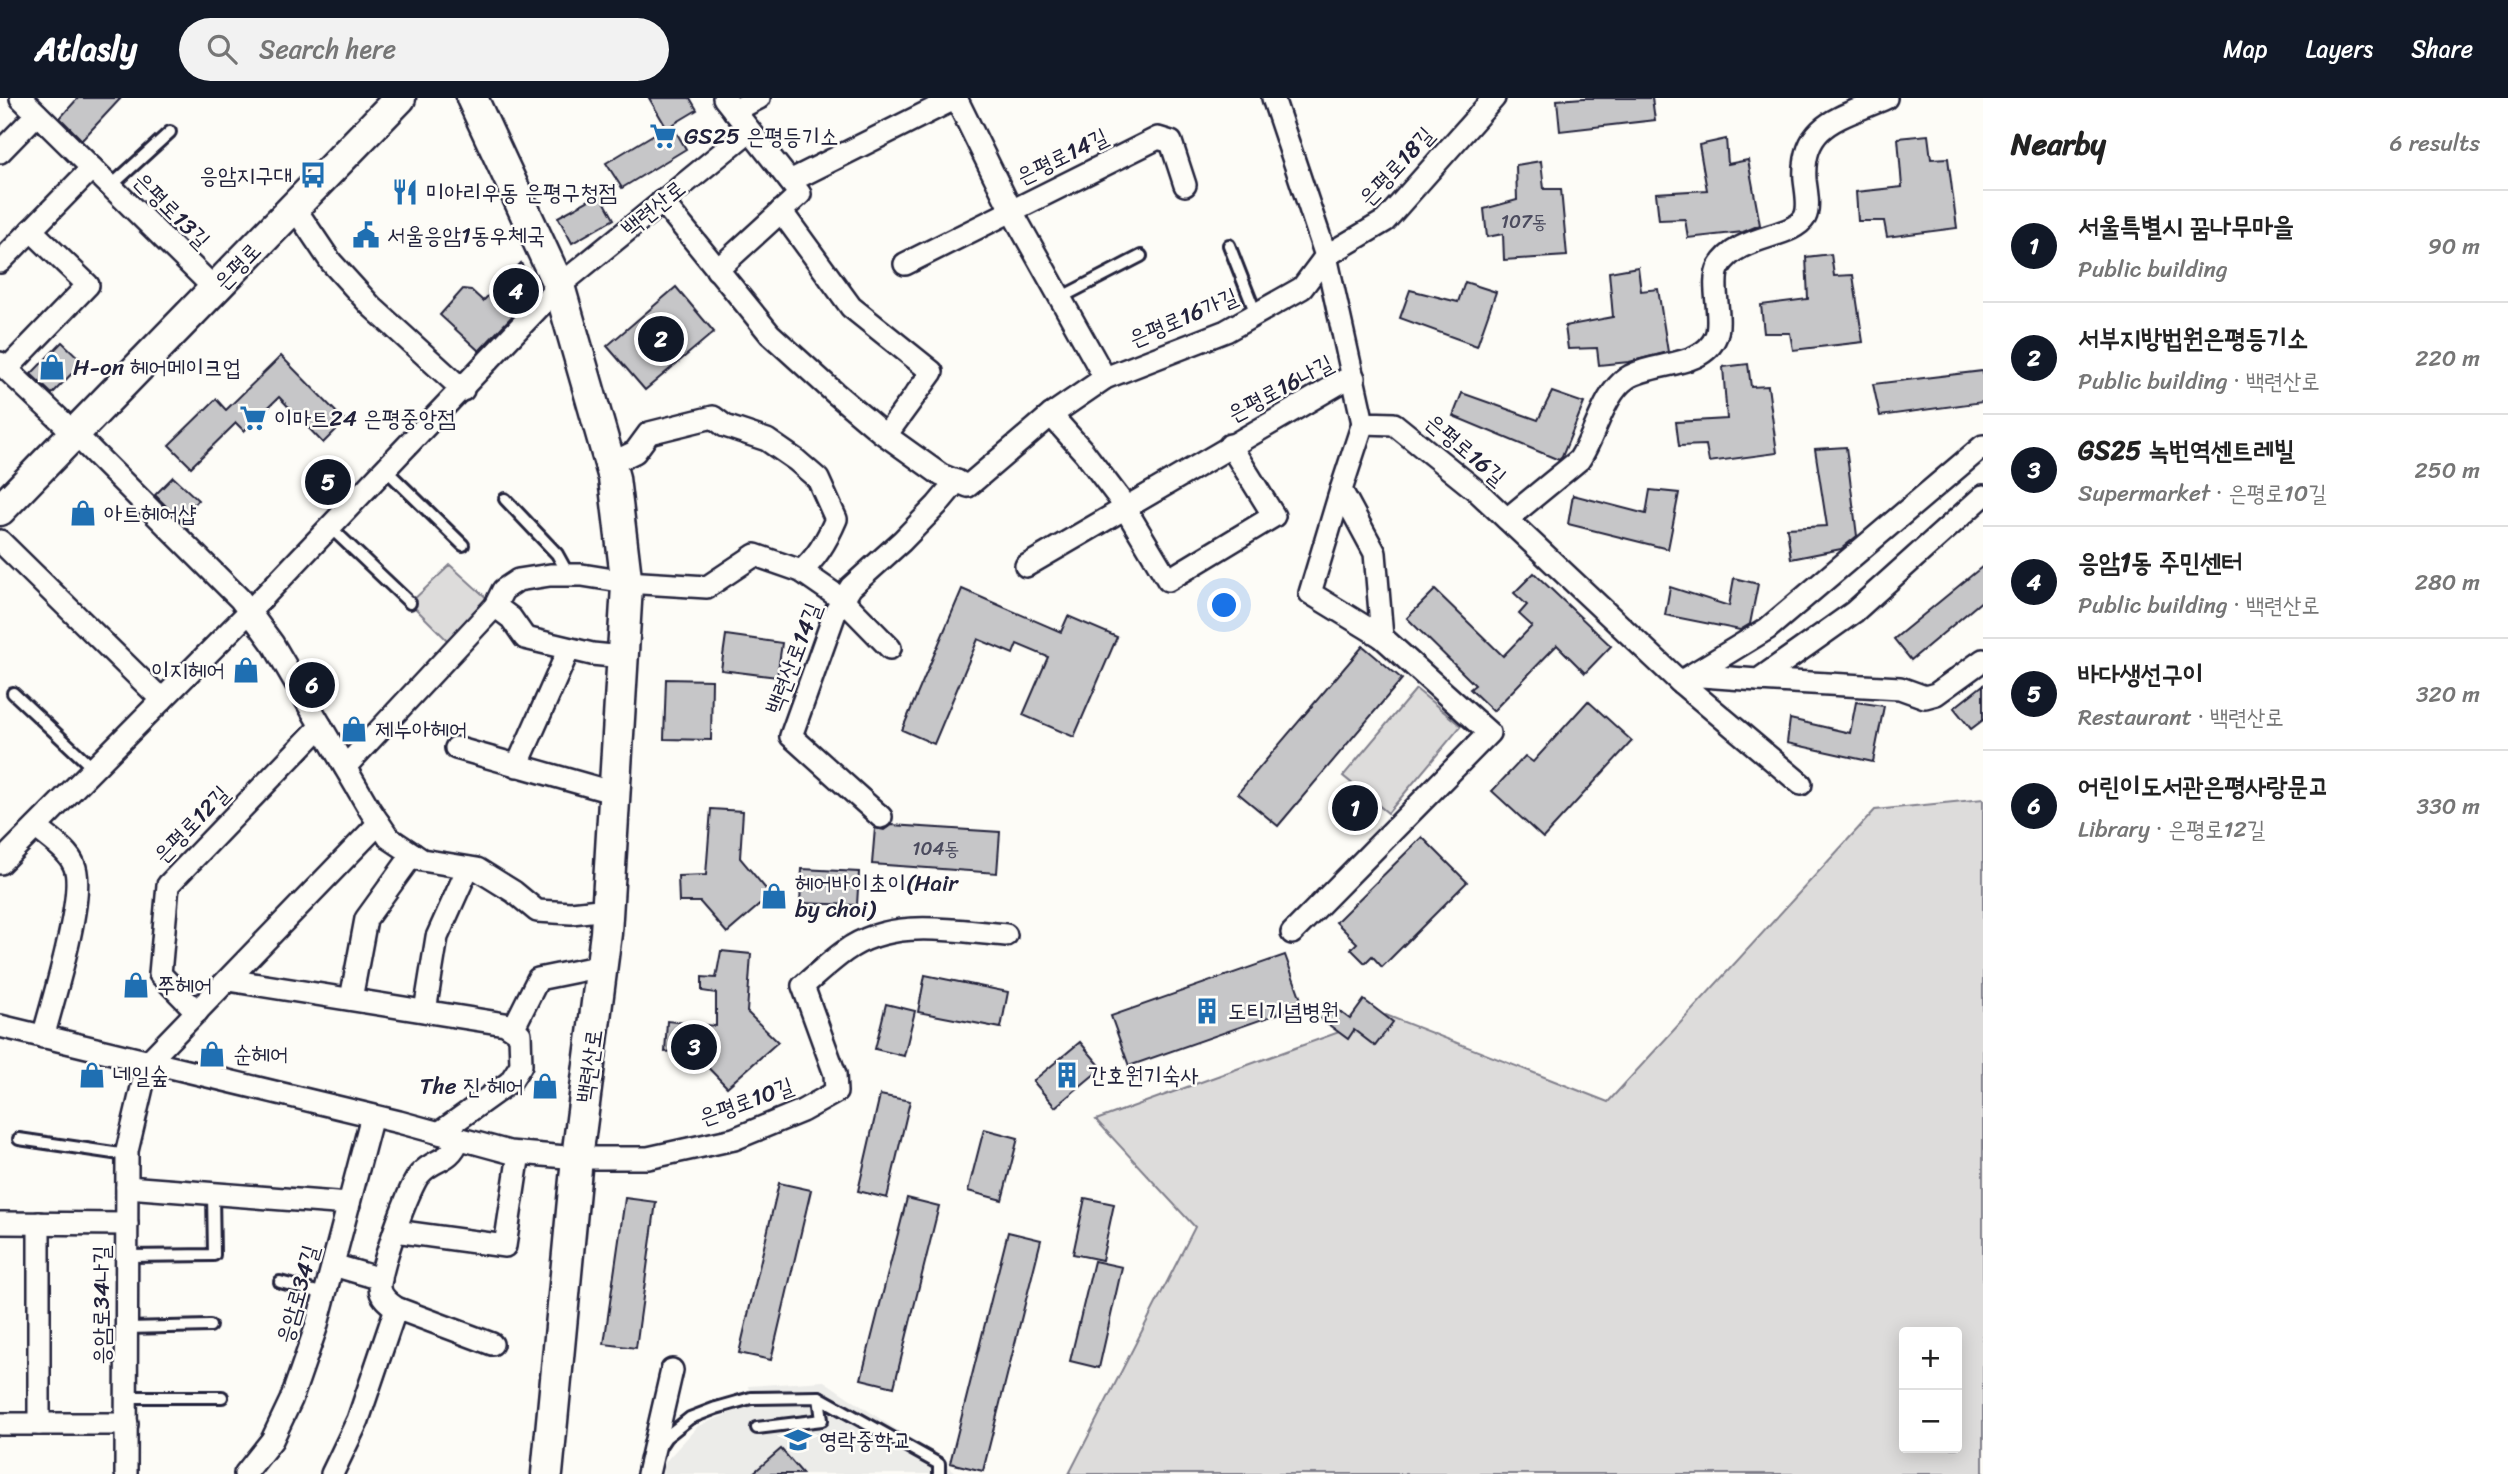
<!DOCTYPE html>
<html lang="en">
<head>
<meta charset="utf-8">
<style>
	body { margin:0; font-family:Sriracha,"Poor Story",sans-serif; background:#f2f2f2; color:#222 }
	.controls { position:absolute; right:21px; bottom:21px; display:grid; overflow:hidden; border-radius:7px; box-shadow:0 4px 18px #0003 }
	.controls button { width:63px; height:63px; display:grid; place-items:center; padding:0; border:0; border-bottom:2px solid #e0e0e0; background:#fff; color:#222; font:35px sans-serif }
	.you { position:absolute; left:1225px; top:508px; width:24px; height:24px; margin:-18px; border:5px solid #fff; border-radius:50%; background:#1a73e8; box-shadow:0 0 0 10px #1a73e833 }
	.badge { display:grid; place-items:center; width:46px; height:46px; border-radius:50%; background:#111827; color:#fff; font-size:23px; font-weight:700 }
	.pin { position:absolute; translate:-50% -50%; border:4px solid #fff; box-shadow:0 2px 7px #0006 }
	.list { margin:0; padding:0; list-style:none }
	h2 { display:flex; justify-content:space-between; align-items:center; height:91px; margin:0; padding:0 28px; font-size:30px }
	h2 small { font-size:23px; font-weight:400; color:#767676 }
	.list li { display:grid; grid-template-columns:46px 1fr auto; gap:21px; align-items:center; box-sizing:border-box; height:112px; padding:0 28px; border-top:2px solid #e0e0e0 }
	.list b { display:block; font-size:26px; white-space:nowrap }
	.list p { margin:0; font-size:23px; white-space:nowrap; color:#767676 }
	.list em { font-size:23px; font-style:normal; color:#767676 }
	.icon { flex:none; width:38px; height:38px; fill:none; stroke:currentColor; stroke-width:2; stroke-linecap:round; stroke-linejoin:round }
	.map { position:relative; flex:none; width:1983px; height:1376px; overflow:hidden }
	header { display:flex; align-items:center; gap:42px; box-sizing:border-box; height:98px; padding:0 35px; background:#111827; color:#fff }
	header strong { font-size:33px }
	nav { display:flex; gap:38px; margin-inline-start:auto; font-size:24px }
	.search { width:490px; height:63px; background:#f2f2f2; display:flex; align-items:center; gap:18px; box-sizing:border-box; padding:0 24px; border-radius:38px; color:#767676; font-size:26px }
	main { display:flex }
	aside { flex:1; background:#fff }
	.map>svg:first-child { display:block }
</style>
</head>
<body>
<header>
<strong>Atlasly</strong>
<div class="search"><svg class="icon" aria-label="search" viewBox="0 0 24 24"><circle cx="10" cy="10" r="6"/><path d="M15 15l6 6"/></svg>Search here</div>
<nav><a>Map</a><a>Layers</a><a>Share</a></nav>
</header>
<main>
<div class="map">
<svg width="1983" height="1376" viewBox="0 0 1983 1376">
	<rect width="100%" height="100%" fill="#fdfcf7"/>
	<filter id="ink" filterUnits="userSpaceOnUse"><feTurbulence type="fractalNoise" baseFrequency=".0143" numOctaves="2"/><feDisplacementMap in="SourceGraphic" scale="14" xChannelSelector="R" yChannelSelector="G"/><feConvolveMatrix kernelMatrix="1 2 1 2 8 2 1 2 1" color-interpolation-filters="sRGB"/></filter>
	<g filter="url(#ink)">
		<path fill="#ecece9" d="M824,1283L934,1357L957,1376H663L665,1364L698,1328L752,1306L748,1288Z"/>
		<g fill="#dddcdb" stroke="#807f8b" stroke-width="2" fill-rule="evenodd">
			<path d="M450,467L490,503L452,547L410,505Z"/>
			<path d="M1416,591L1461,628L1388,715L1343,678Z"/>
			<path d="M1983,701V1376H1069L1195,1129L1096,1022L1386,917L1608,1004L1875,712ZM1904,1234H1957V1350H1904Z"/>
		</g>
		<g fill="#c6c6c8" stroke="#22223b" stroke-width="2">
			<path d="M78,0H121L82,42L60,20Z"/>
			<path d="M649,0H690L697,12L672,27L686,51L622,90L606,65L666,29Z"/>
			<path d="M1584,0H1652L1655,22L1560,33L1557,2Z"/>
			<path d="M1928,37L1931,61L1948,60L1957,130L1887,139L1884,123H1858L1856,94L1902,89L1898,40Z"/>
			<path d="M1726,41L1728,66L1748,62L1760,127L1743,134L1688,140L1685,121L1659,122L1656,95L1707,92L1699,47Z"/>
			<path d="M1541,63L1544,91H1561L1567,158L1504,162L1503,136L1487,139L1484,111L1517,102L1516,67Z"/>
			<path d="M600,96L614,121L572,145L558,119Z"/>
			<path d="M1831,156L1834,178L1853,177L1863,244L1793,252L1790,235H1764L1761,207L1808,201L1806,159Z"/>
			<path d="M521,165L534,195L479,253L440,217L463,191L471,192L483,203Z"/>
			<path d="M1638,169L1641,193L1658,191L1668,254L1629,264L1599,267L1597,250L1568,251L1565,228L1613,219L1609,174Z"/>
			<path d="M1465,184L1496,194L1477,248L1400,220L1410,192L1458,204Z"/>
			<path d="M676,189L714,234L645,292L607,248Z"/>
			<path d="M62,244L83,264L52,296L31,276Z"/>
			<path d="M281,258L345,323L323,345L279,299L244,333L236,325L191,369L169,347L216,301L226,312Z"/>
			<path d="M1748,266L1751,289L1768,288L1777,355L1709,364L1706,347L1679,348L1676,324L1727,321L1723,269Z"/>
			<path d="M1983,273V304L1880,318L1873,286Z"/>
			<path d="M1552,294L1584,305L1562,359L1559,362L1453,318L1462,295L1538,322Z"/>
			<path d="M1846,349L1857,438L1841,451L1791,461L1787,430L1827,428L1815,351Z"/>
			<path d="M173,379L198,402L180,422L155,397Z"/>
			<path d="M1650,392L1679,395L1668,451L1568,426L1573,397L1646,416Z"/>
			<path d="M1983,468V502L1911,562L1894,541Z"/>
			<path d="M1534,475L1611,548L1585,575L1557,547L1493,613L1470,591L1475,587L1407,520L1435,492L1503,558L1532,528L1519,516L1527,507L1514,495Z"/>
			<path d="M1734,480L1758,486L1750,526L1740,532L1665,517L1670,489L1729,508Z"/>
			<path d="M962,491L1061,534L1068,518L1117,539L1074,639L1023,617L1048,559L1017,546L1013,556L978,541L934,646L902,632Z"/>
			<path d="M726,537L782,545L777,579L721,572Z"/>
			<path d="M1363,548L1402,581L1278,728L1238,695Z"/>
			<path d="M666,581L712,582L711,642L664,641Z"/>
			<path d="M1983,587V622L1971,631L1954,610Z"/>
			<path d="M1588,603L1632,643L1543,740L1492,693L1525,658L1533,664Z"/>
			<path d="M1856,604L1884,608L1873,664L1787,645L1790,621L1850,635Z"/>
			<path d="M711,711L743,713L740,760L771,797L727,835L700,804H679L678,778L706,777Z"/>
			<path d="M891,727L1000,734L997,775L872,766L875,730L884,732Z"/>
			<path d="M1422,739L1467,784L1382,869L1372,858L1365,865L1351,851L1357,845L1336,824Z"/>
			<path d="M802,771L859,774L857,807L800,805Z"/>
			<path d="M721,853L751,856L747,914L778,944L727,989L691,952L665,954L667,923L716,928V895L702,893V879L716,880Z"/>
			<path d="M1285,857L1303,907L1129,968L1111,918Z"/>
			<path d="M925,877L1008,894L1001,930L918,914Z"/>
			<path d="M1364,902L1393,924L1375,948L1354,932L1348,941L1321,921L1331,907L1350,921Z"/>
			<path d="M886,906L915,913L904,958L875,951Z"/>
			<path d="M1080,944L1102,970L1055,1009L1033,983Z"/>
			<path d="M880,997L910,1003L887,1100L858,1093Z"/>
			<path d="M984,1031L1018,1040L1002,1102L968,1093Z"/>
			<path d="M779,1085L811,1092L771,1262L739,1255Z"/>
			<path d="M625,1100L656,1104L636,1250L604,1246Z"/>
			<path d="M907,1100L939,1108L894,1289L861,1281Z"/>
			<path d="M1085,1100L1114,1106L1102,1162L1073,1156Z"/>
			<path d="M1008,1134L1041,1142L983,1373L950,1365Z"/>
			<path d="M1094,1163L1122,1169L1099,1270L1070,1263Z"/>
			<path d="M781,1351L803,1376H752Z"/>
		</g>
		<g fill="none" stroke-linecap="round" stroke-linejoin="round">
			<g stroke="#22223b" stroke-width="16">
				<g id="lane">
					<path d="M111,88L170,34"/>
					<path d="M1229,147L1256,216"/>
					<path d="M1060,200L1141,158"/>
					<path d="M386,372L463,447"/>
					<path d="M505,401L557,456L568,476"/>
					<path d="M331,430L410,505"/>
					<path d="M13,595L94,671"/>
					<path d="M19,1041L127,1057"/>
					<path d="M127,1158L214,1157L213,1096"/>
					<path d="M280,1184L325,1196"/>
					<path d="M127,1230L210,1228"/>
					<path d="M127,1299H222"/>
					<path d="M757,1330L822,1322L819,1299"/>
					<path d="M660,1348L666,1339L690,1320L716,1310L751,1300L819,1299L939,1366V1376"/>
				</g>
			</g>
			<g stroke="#22223b" stroke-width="26">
				<g id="street">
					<path d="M21,0L215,191"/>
					<path d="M1273,0L1326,158L1363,325L1394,326L1477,393L1680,584L1801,686"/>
					<path d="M734,13L759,0"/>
					<path d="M0,54L37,16"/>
					<path d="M790,83L956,0L1011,112L1105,280"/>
					<path d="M662,103L770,236L835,295L881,334L941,377L968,388L1051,317L1105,280L1226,233L1302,190L1326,158L1385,123L1494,0"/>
					<path d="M294,109L331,164L371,208L463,292"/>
					<path d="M781,113L851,209L932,274L886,337"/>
					<path d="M0,164L92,70"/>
					<path d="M905,166L1158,40L1171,44L1185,87"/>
					<path d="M717,172L800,96L724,0"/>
					<path d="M0,265L74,335L240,501L273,546L370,712L389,740L422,762L477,771L514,794L537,813L571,815L608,811"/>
					<path d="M7,271L88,187L31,132"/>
					<path d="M1051,317L1084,354L1119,400L1168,482L1274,418L1230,347"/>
					<path d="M610,366L635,354L649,335L713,319L725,328L767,342L796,362L818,381L836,421C828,440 817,460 801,473"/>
					<path d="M1341,392L1310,495L1382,539"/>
					<path d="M1507,421L1579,362C1595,339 1603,296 1627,280C1653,263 1703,271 1716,238C1723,220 1710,185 1719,169C1738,136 1792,141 1805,119C1810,109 1806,92 1805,82C1801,24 1842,20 1886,0"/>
					<path d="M0,443L162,602"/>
					<path d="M1026,468L1343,283L1354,280"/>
					<path d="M495,508L511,520L525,540L592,556L623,559"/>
					<path d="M1689,581L1702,578L1758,582L1854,514L1983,398"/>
					<path d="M1758,582L1900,590L1925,599L1936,596L1983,562"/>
					<path d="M1680,584L1767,531L1983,348"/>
					<path d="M456,650L615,695"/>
					<path d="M517,668L569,551"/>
					<path d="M345,669L495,508L503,492L518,482L550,477H582L626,484L707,489L755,457L801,473L843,502L890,550"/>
					<path d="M881,719L791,638L835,515L851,489L902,443L937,407L957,383"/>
					<path d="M36,729C49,741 67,751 74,767C87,794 52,906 43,939"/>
					<path d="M0,765L249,514L559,188L749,33"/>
					<path d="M1292,835L1489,635L1382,539L1375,455L1341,392L1363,325"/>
					<path d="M228,882L505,926L520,936L521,967L510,984L439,1035"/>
					<path d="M351,901L366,821L413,756"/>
					<path d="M425,913L437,839L468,770"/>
					<path d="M197,914L160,876L168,787L321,628"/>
					<path d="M0,928L399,1024L509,1054L577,1060H648L734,1041L802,1013L836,994L835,976L803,888C817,876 831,863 845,853C892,819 954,833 1006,837"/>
					<path d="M513,931L538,881L602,868"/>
					<path d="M459,1041C449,1066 435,1059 420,1076C409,1087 379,1173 380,1189C380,1199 389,1205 396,1210L492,1246"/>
					<path d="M127,1089L349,1106"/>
					<path d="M0,1125L127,1126"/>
					<path d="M39,1125V1326"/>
					<path d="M395,1133L505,1148L519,1055"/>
					<path d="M333,1167L381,1181"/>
					<path d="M0,1326H127"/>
					<path d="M126,1376L127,1053L148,964L379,725"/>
					<path d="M245,1376L272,1342L291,1302L316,1230L372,1018"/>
					<path d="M332,1376L358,1322L396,1210"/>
					<path d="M648,1376L672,1272"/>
				</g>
			</g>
			<g stroke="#22223b" stroke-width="35">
				<g id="secondary">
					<path d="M472,0L559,188L614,380L627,488L606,835L577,1060L547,1376"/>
					<path d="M0,412L400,0"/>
				</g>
			</g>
			<use href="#lane" stroke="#fdfcf7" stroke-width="10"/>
			<use href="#street" stroke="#fdfcf7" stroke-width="21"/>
			<use href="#secondary" stroke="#fdfcf7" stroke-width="30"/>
		</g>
	</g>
	<defs>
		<g id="supermarket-bare" transform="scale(2.1)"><path d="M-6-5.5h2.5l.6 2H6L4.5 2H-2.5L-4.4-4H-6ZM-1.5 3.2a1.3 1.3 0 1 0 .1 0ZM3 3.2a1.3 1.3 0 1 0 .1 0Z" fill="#1f6fb2" stroke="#fdfcf7" stroke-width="2.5" paint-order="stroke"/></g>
		<g id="bus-bare" transform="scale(2.1)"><path d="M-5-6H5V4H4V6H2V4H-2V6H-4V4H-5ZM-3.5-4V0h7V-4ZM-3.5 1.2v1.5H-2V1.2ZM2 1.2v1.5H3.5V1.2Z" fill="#1f6fb2" stroke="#fdfcf7" stroke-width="2.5" paint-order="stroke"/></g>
		<g id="restaurant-bare" transform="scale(2.1)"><path d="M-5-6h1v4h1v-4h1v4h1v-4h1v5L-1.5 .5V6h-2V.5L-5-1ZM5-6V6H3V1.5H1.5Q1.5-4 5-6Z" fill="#1f6fb2" stroke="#fdfcf7" stroke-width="2.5" paint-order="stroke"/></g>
		<g id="civic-bare" transform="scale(2.1)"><path d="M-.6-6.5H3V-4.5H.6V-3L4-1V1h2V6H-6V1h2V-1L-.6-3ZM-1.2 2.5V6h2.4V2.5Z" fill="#1f6fb2" stroke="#fdfcf7" stroke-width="2.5" paint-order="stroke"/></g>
		<g id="shop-bare" transform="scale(2.1)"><path d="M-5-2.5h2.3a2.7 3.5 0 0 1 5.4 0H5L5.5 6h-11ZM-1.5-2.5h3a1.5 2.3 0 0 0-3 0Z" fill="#1f6fb2" stroke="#fdfcf7" stroke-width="2.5" paint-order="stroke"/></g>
		<g id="building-bare" transform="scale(2.1)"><path d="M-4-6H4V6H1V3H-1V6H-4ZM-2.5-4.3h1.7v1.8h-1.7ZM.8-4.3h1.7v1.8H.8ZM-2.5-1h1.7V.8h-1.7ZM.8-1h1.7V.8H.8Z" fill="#1f6fb2" stroke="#fdfcf7" stroke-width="2.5" paint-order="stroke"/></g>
		<g id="school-bare" transform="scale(2.1)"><path d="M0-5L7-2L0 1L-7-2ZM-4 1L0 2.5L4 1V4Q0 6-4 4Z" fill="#1f6fb2" stroke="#fdfcf7" stroke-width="2.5" paint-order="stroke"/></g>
	</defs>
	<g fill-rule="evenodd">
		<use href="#supermarket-bare" x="663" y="38"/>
		<use href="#bus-bare" x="313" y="77"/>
		<use href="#restaurant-bare" x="405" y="94"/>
		<use href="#civic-bare" x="366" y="137"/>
		<use href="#shop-bare" x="52" y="269"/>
		<use href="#supermarket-bare" x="253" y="320"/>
		<use href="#shop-bare" x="83" y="415"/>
		<use href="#shop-bare" x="246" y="572"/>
		<use href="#shop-bare" x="354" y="631"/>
		<use href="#shop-bare" x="774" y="798"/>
		<use href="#shop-bare" x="136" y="887"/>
		<use href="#building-bare" x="1207" y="913"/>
		<use href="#shop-bare" x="212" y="956"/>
		<use href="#shop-bare" x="92" y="977"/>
		<use href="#building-bare" x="1067" y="977"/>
		<use href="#shop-bare" x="545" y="988"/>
		<use href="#school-bare" x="798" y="1342"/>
	</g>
	<g text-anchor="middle" stroke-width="5" stroke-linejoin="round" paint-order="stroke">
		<g font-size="19" fill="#4b4b5e">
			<text x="1524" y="130">107동</text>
			<text x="936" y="757">104동</text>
		</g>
		<g font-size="23" fill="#22223b" stroke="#fdfcf7" text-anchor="start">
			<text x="684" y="46">GS25 은평등기소</text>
			<text x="292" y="85" text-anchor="end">응암지구대</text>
			<text x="426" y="102">미아리우동 은평구청점</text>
			<text x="387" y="145">서울응암1동우체국</text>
			<text x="73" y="277">H-on 헤어메이크업</text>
			<text x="274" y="328">이마트24 은평중앙점</text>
			<text x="104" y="423">아트헤어샵</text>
			<text x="225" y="580" text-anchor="end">이지헤어</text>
			<text x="375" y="639">제누아헤어</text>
			<text x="795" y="793">헤어바이초이(Hair<tspan x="795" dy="26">by choi)</tspan></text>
			<text x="157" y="895">쭈헤어</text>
			<text x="1228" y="921">도티기념병원</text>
			<text x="233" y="964">순헤어</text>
			<text x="113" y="985">네일숲</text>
			<text x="1088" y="985">간호원기숙사</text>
			<text x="524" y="996" text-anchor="end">The 진 헤어</text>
			<text x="819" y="1350">영락중학교</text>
		</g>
		<g font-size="23" fill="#22223b" stroke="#fdfcf7">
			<text transform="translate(1062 58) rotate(-26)" y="8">은평로14길</text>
			<text transform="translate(1396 68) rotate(-47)" y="8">은평로18길</text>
			<text transform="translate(653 110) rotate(-39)" y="8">백련산로</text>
			<text transform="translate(172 112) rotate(45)" y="8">은평로13길</text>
			<text transform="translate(237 168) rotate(-46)" y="8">은평로</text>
			<text transform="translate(1183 219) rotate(-23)" y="8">은평로16가길</text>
			<text transform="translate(1280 290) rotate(-28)" y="8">은평로16나길</text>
			<text transform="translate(1466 351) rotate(40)" y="8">은평로16길</text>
			<text transform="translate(793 560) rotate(-69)" y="8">백련산로14길</text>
			<text transform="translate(191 726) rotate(-46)" y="8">은평로12길</text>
			<text transform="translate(589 968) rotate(-82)" y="8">백련산로</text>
			<text transform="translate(746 1003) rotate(-20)" y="8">은평로10길</text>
			<text transform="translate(297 1196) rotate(-74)" y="8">응암로34길</text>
			<text transform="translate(101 1207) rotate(-90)" y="8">응암로34나길</text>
		</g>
	</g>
</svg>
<div class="controls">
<button>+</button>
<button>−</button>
</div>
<div class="you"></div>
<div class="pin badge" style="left:1355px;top:710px">1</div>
<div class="pin badge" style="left:661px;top:241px">2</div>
<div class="pin badge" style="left:694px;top:949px">3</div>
<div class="pin badge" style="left:516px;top:193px">4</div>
<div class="pin badge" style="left:328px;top:384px">5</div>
<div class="pin badge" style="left:312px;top:587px">6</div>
</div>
<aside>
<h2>Nearby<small>6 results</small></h2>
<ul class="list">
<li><span class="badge">1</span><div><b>서울특별시 꿈나무마을</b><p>Public building</p></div><em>90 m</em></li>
<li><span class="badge">2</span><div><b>서부지방법원은평등기소</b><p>Public building · 백련산로</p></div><em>220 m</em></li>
<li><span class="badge">3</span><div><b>GS25 녹번역센트레빌</b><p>Supermarket · 은평로10길</p></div><em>250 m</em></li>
<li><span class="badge">4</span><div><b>응암1동 주민센터</b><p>Public building · 백련산로</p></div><em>280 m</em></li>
<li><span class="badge">5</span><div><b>바다생선구이</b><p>Restaurant · 백련산로</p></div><em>320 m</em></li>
<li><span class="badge">6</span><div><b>어린이도서관은평사랑문고</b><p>Library · 은평로12길</p></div><em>330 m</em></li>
</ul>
</aside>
</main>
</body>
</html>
